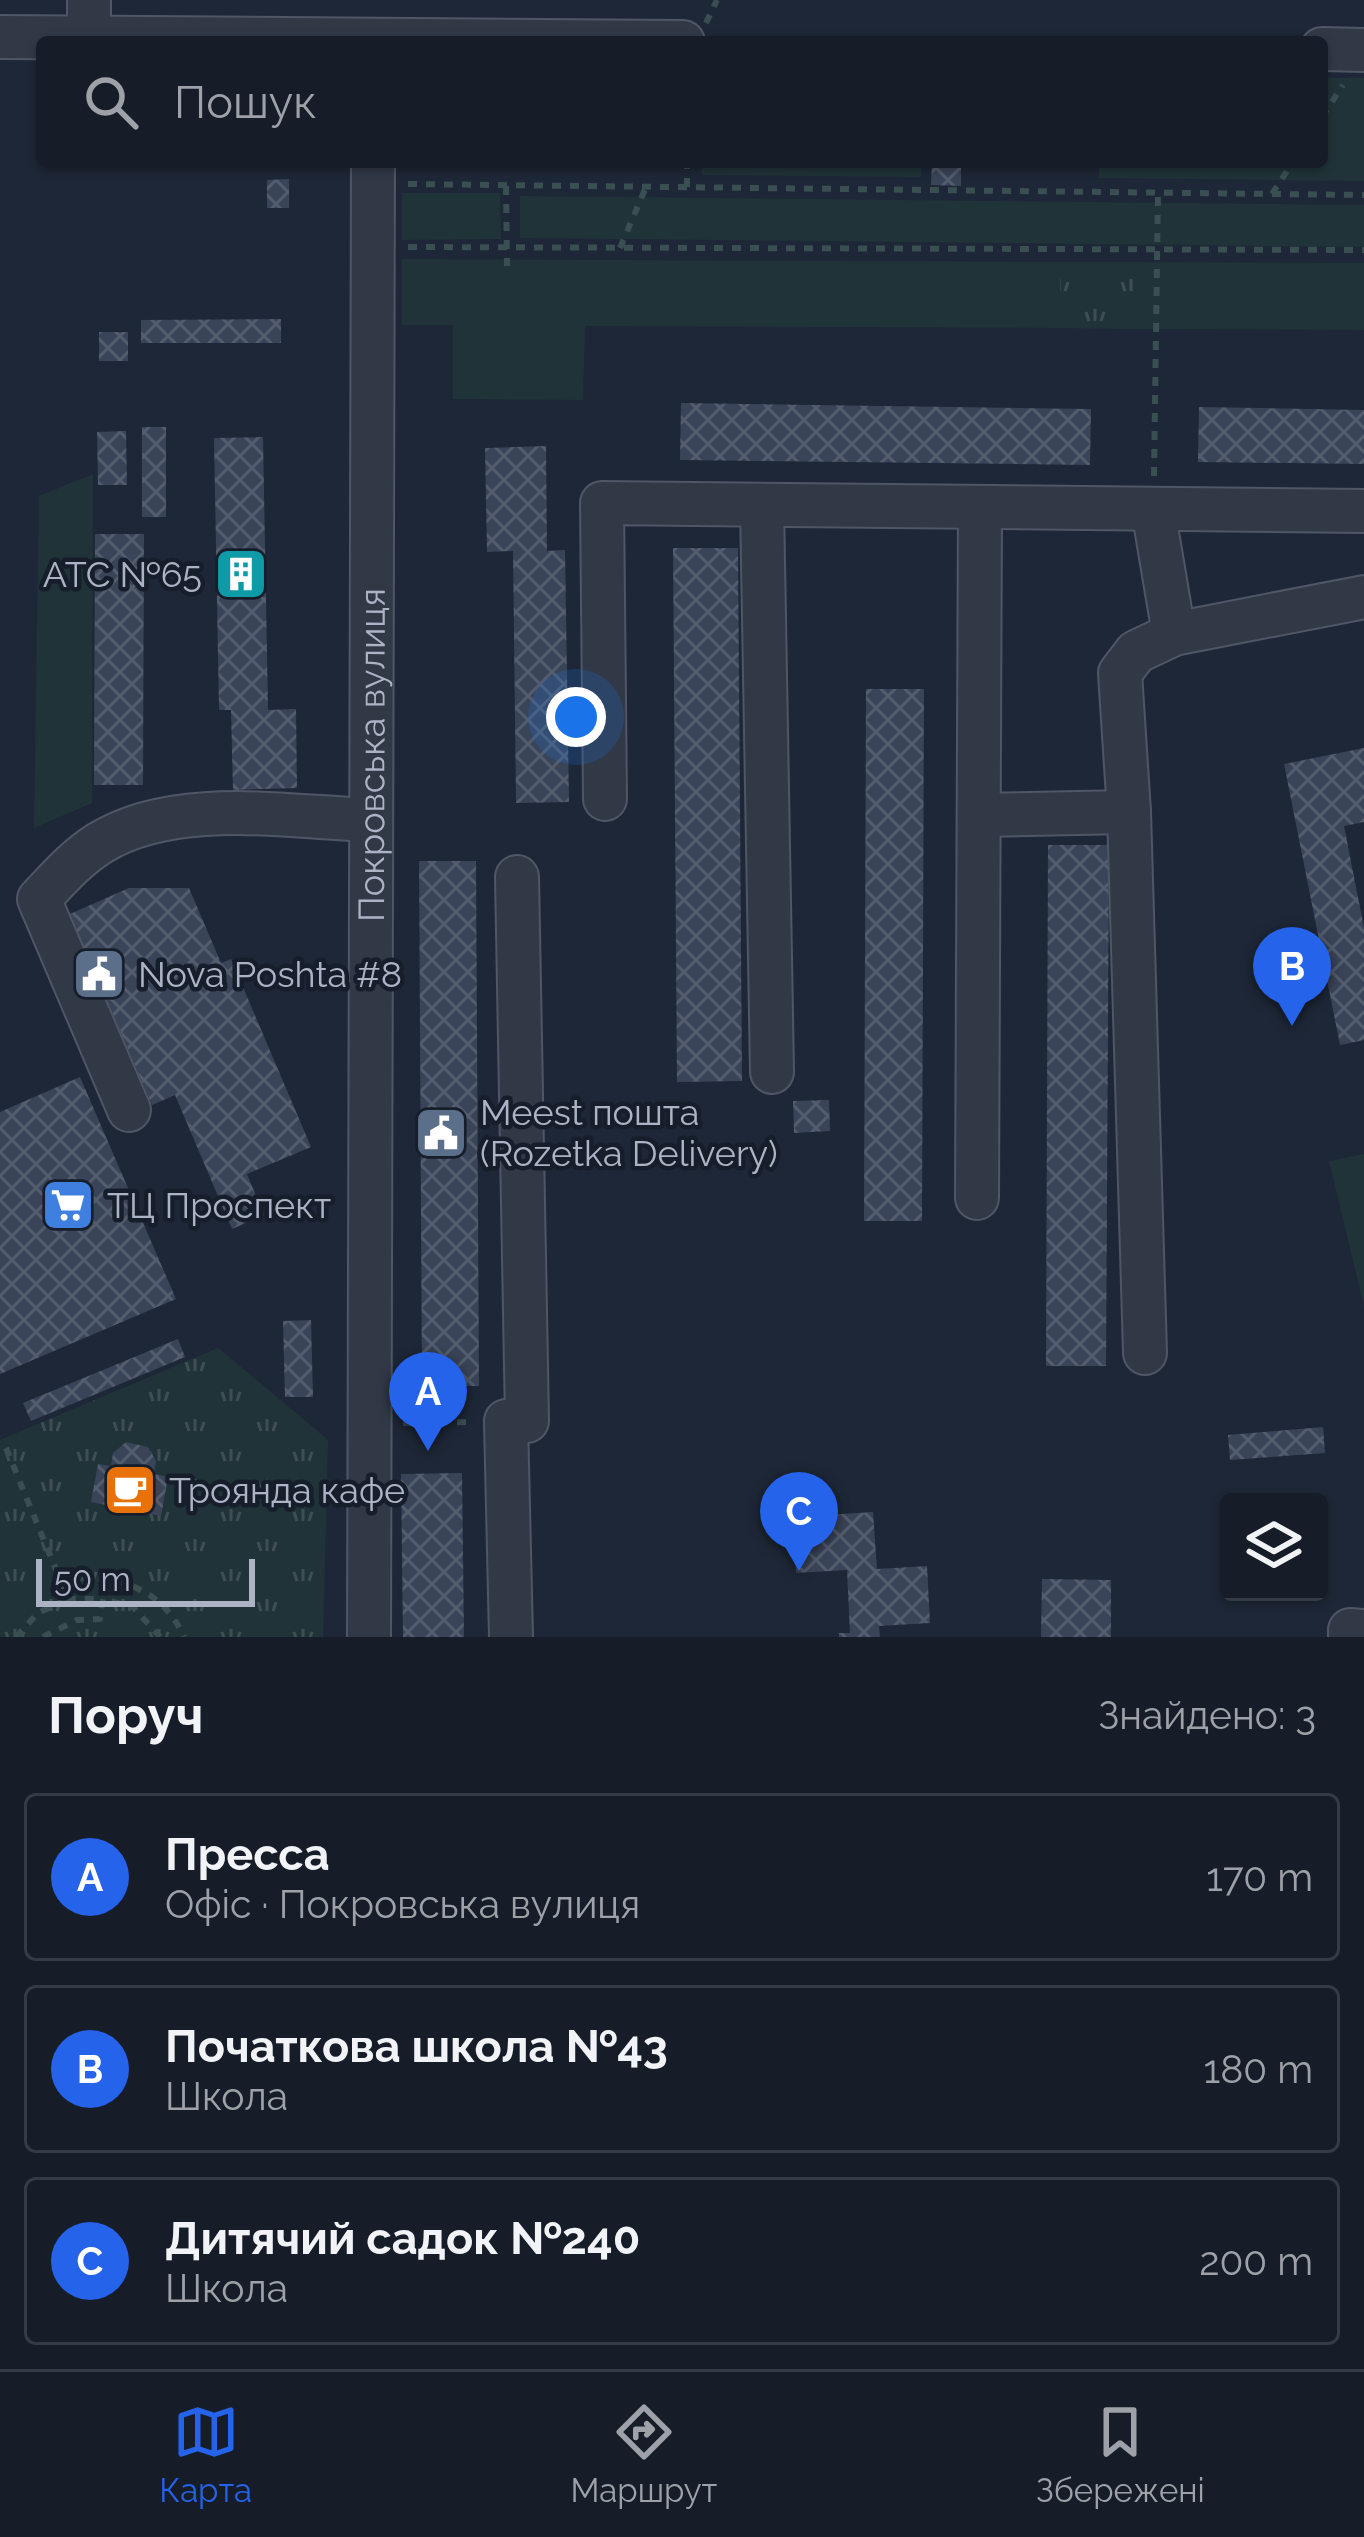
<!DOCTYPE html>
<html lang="uk">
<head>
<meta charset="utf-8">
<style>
	body { margin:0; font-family:Raleway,sans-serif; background:#232a35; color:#f1f3f6 }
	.controls { position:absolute; right:36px; bottom:36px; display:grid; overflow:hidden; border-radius:12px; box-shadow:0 3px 9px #0004 }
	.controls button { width:108px; height:108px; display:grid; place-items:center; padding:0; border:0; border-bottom:3px solid #353b46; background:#161d29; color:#f1f3f6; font:60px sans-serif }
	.scale { position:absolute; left:36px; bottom:30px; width:219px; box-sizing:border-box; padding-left:12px; border:6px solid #abb3c5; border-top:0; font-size:33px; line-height:42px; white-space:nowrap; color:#abb3c5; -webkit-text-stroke:9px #171e2b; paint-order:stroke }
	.you { position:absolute; left:576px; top:717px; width:42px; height:42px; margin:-30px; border:9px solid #fff; border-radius:50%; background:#1a73e8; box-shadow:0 0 0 18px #1a73e833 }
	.badge { display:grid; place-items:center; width:78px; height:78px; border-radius:50%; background:#2563eb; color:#fff; font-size:39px; font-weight:700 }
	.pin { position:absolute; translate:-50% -99px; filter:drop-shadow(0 3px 6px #0008) }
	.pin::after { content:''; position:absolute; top:63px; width:42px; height:36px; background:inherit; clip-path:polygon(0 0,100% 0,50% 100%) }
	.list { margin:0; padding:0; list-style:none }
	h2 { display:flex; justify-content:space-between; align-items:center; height:156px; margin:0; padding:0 48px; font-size:51px }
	h2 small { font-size:39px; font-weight:400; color:#9ea2a8 }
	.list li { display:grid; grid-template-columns:78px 1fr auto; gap:36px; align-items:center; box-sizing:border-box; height:168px; margin:0 24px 24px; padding:0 24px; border:3px solid #353b46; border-radius:12px }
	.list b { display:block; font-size:45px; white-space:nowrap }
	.list p { margin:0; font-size:39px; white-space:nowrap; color:#9ea2a8 }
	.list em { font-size:39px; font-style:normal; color:#9ea2a8 }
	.icon { flex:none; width:66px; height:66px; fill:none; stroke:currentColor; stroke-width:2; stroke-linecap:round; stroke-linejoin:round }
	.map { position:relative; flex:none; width:1364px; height:1637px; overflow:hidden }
	.search { position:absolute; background:#161d29; box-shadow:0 3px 9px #0004; left:36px; right:36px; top:36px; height:132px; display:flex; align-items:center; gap:30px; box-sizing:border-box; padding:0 42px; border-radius:12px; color:#9ea2a8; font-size:45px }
	.sheet { height:732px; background:#161d29 }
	nav { display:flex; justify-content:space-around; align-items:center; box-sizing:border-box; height:168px; border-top:3px solid #353b46; background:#161d29; font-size:33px; color:#9ea2a8 }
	nav a { display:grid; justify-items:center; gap:6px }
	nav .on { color:#2563eb }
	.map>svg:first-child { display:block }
</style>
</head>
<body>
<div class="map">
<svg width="1364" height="1637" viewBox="0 0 1364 1637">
	<defs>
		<pattern id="park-tufts" width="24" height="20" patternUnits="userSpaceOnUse" patternTransform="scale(3)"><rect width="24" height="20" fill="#203338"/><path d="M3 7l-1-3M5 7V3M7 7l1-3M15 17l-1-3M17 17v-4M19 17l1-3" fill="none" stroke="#3e4e53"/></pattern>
		<pattern id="building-cross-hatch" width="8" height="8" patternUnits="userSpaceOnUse" patternTransform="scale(3)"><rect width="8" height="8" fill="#3a4458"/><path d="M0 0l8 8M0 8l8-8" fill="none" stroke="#545d6e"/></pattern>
	</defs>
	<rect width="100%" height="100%" fill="#1e2737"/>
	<g fill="#203338">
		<path d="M1322,78H1364V181L1099,178V162H1322Z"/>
		<path d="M702,162H921V177L702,175Z"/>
		<path d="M402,193H500L501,239L402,240Z"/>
		<path d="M520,196L1364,205V247L520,238Z"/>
		<path d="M402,259L1060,262V328L585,326L583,400L453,399V325H402Z"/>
		<path d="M1133,262L1364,263V330L1133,329Z"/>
		<path d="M93,474L92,803L34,828L39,496Z"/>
		<path d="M1364,1154V1306L1329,1161Z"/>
	</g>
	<g fill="url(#park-tufts)">
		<path d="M1060,262H1133V329L1060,328Z"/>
		<path d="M218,1348L328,1440L323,1637H0V1440Z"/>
	</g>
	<g fill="url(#building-cross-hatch)">
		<path d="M932,162H961V186L931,185Z"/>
		<path d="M289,179V208H267V180Z"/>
		<path d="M281,319V343H141V320Z"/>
		<rect x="99" y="332" width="29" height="29"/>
		<path d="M681,403L1091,409L1090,465L680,460Z"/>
		<path d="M1199,407L1364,410V464L1198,462Z"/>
		<rect x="142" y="427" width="24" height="90"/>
		<path d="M126,431L127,485H98L97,432Z"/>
		<path d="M263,437L268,710L296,709L297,788L233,790L231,710H219L214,438Z"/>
		<path d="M546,446L547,551L565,550L569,802L516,803L513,551L487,552L485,448Z"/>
		<path d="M95,534H144L143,785H94Z"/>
		<path d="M673,548H738L742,1081L677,1082Z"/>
		<path d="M866,689H924L922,1221H864Z"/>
		<path d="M1364,748V822L1344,826L1364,928V1040L1340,1045L1284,764Z"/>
		<path d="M1048,845H1109L1106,1366H1046Z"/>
		<path d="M419,861H476L479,1386H422Z"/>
		<path d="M129,888H189L221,963L231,959L311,1147L247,1174L264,1215L232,1229L175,1095L152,1105L70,914Z"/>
		<path d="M80,1077L176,1299L0,1374V1112Z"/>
		<path d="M829,1100L830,1131L794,1133L793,1101Z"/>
		<path d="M311,1320L313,1397H285L283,1321Z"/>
		<path d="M178,1339L185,1357L31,1421L23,1403Z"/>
		<path d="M1323,1427L1325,1453L1230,1460L1228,1435Z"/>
		<path d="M126,1442L148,1447L156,1461L154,1474L168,1477L161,1516L91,1502L98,1464L111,1466L113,1453Z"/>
		<path d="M462,1473L464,1637H403L401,1474Z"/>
		<path d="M873,1512L877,1569L927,1566L930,1623L879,1626L880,1637H839V1633H850L847,1570L796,1573L793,1517Z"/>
		<path d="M1042,1579L1111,1580V1637H1041Z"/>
	</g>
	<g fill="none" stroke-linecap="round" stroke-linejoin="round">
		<g stroke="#4f5666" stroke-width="46">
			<g id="minor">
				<path d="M89,36V0"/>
				<path d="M0,37L683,42"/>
				<path d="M1322,49L1364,50"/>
				<path d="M762,505L772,1072"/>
				<path d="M1153,509L1174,634"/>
				<path d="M605,799L602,503L1364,511"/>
				<path d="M980,815L1129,812"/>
				<path d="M129,1110L39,899C58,879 76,858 100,843C175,797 287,817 371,820"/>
				<path d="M977,1198L980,508"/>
				<path d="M1145,1353L1129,812L1120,673L1136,652L1174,634L1364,597"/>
				<path id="s1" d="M369,1637L373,162"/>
				<path d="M511,1637L506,1421H527L517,877"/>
				<path d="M1350,1637V1630L1364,1631"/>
			</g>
		</g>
		<g stroke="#3a4f52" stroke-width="6" stroke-dasharray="9 9" stroke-linecap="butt">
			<path d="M706,23L717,0"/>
			<path d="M1322,117L1343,85"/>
			<path d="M408,184L1364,195"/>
			<path d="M506,186L507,266"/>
			<path d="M687,187V162"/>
			<path d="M1272,194L1293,162"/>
			<path d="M408,247L1364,250"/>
			<path d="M620,248L646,187"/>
			<path d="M1154,476L1158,192"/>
			<path d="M403,1423L474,1422"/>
			<path d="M6,1448L68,1599H103"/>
			<path d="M62,1579C114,1575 161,1585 184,1637"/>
			<path d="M16,1637L38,1613L68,1599"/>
			<path d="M43,1637L77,1620L100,1619L103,1599L133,1607L160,1637"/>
		</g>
		<use href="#minor" stroke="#313947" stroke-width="42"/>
	</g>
	<defs>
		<g id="building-square" transform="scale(2.7)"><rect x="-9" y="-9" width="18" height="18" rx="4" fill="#0f9aa8" stroke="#171e2b"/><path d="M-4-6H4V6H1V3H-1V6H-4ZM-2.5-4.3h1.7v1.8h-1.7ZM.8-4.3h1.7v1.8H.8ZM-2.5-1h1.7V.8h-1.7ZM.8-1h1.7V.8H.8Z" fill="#fff"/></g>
		<g id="civic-square" transform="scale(2.7)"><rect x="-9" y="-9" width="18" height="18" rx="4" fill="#5c6f8a" stroke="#171e2b"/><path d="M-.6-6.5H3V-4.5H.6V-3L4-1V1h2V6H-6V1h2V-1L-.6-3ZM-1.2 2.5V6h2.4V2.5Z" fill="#fff"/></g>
		<g id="supermarket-square" transform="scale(2.7)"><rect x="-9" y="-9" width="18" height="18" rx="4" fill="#3f7fe0" stroke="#171e2b"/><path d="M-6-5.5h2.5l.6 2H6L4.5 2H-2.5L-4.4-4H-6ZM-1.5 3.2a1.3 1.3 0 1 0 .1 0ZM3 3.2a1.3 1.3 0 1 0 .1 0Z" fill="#fff"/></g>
		<g id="cafe-square" transform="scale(2.7)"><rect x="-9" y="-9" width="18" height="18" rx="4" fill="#e8710a" stroke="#171e2b"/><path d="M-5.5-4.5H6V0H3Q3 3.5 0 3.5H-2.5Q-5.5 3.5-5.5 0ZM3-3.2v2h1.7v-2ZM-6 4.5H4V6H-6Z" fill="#fff"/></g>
	</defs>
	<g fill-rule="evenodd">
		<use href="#building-square" x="241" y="574"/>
		<use href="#civic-square" x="99" y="974"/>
		<use href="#civic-square" x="441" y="1133"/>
		<use href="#supermarket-square" x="68" y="1205"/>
		<use href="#cafe-square" x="130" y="1490"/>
	</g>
	<g text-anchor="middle" stroke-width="9" stroke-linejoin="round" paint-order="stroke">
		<g font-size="36" fill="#abb3c5" stroke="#171e2b" text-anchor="start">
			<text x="202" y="587" text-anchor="end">АТС №65</text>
			<text x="138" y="987">Nova Poshta #8</text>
			<text x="480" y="1125">Meest пошта<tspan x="480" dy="41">(Rozetka Delivery)</tspan></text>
			<text x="107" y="1218">ТЦ Проспект</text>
			<text x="169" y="1503">Троянда кафе</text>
		</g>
		<g font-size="36" fill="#abb3c5" stroke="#171e2b">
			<text dy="13" stroke="none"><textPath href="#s1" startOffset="882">Покровська вулиця</textPath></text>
		</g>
	</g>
</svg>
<div class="controls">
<button><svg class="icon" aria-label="layers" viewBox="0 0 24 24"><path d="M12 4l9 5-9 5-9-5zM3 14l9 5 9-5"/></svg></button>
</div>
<div class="scale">50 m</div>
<div class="you"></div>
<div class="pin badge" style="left:428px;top:1451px">A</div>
<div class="pin badge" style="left:1292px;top:1026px">B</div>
<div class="pin badge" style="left:799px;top:1571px">C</div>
<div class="search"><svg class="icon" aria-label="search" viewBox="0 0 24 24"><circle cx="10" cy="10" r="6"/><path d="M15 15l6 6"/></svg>Пошук</div>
</div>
<section class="sheet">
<h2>Поруч<small>Знайдено: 3</small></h2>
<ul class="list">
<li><span class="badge">A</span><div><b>Пресса</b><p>Офіс · Покровська вулиця</p></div><em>170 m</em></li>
<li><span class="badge">B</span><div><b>Початкова школа №43</b><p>Школа</p></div><em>180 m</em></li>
<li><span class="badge">C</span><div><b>Дитячий садок №240</b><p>Школа</p></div><em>200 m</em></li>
</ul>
</section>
<nav>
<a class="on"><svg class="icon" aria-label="map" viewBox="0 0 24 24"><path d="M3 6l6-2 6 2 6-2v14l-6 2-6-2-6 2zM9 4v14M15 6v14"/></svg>Карта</a>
<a><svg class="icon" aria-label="directions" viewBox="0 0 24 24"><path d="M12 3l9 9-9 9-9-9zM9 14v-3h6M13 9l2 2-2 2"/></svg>Маршрут</a>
<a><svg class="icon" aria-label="saved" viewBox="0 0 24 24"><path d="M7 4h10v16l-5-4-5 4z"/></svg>Збережені</a>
</nav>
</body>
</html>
